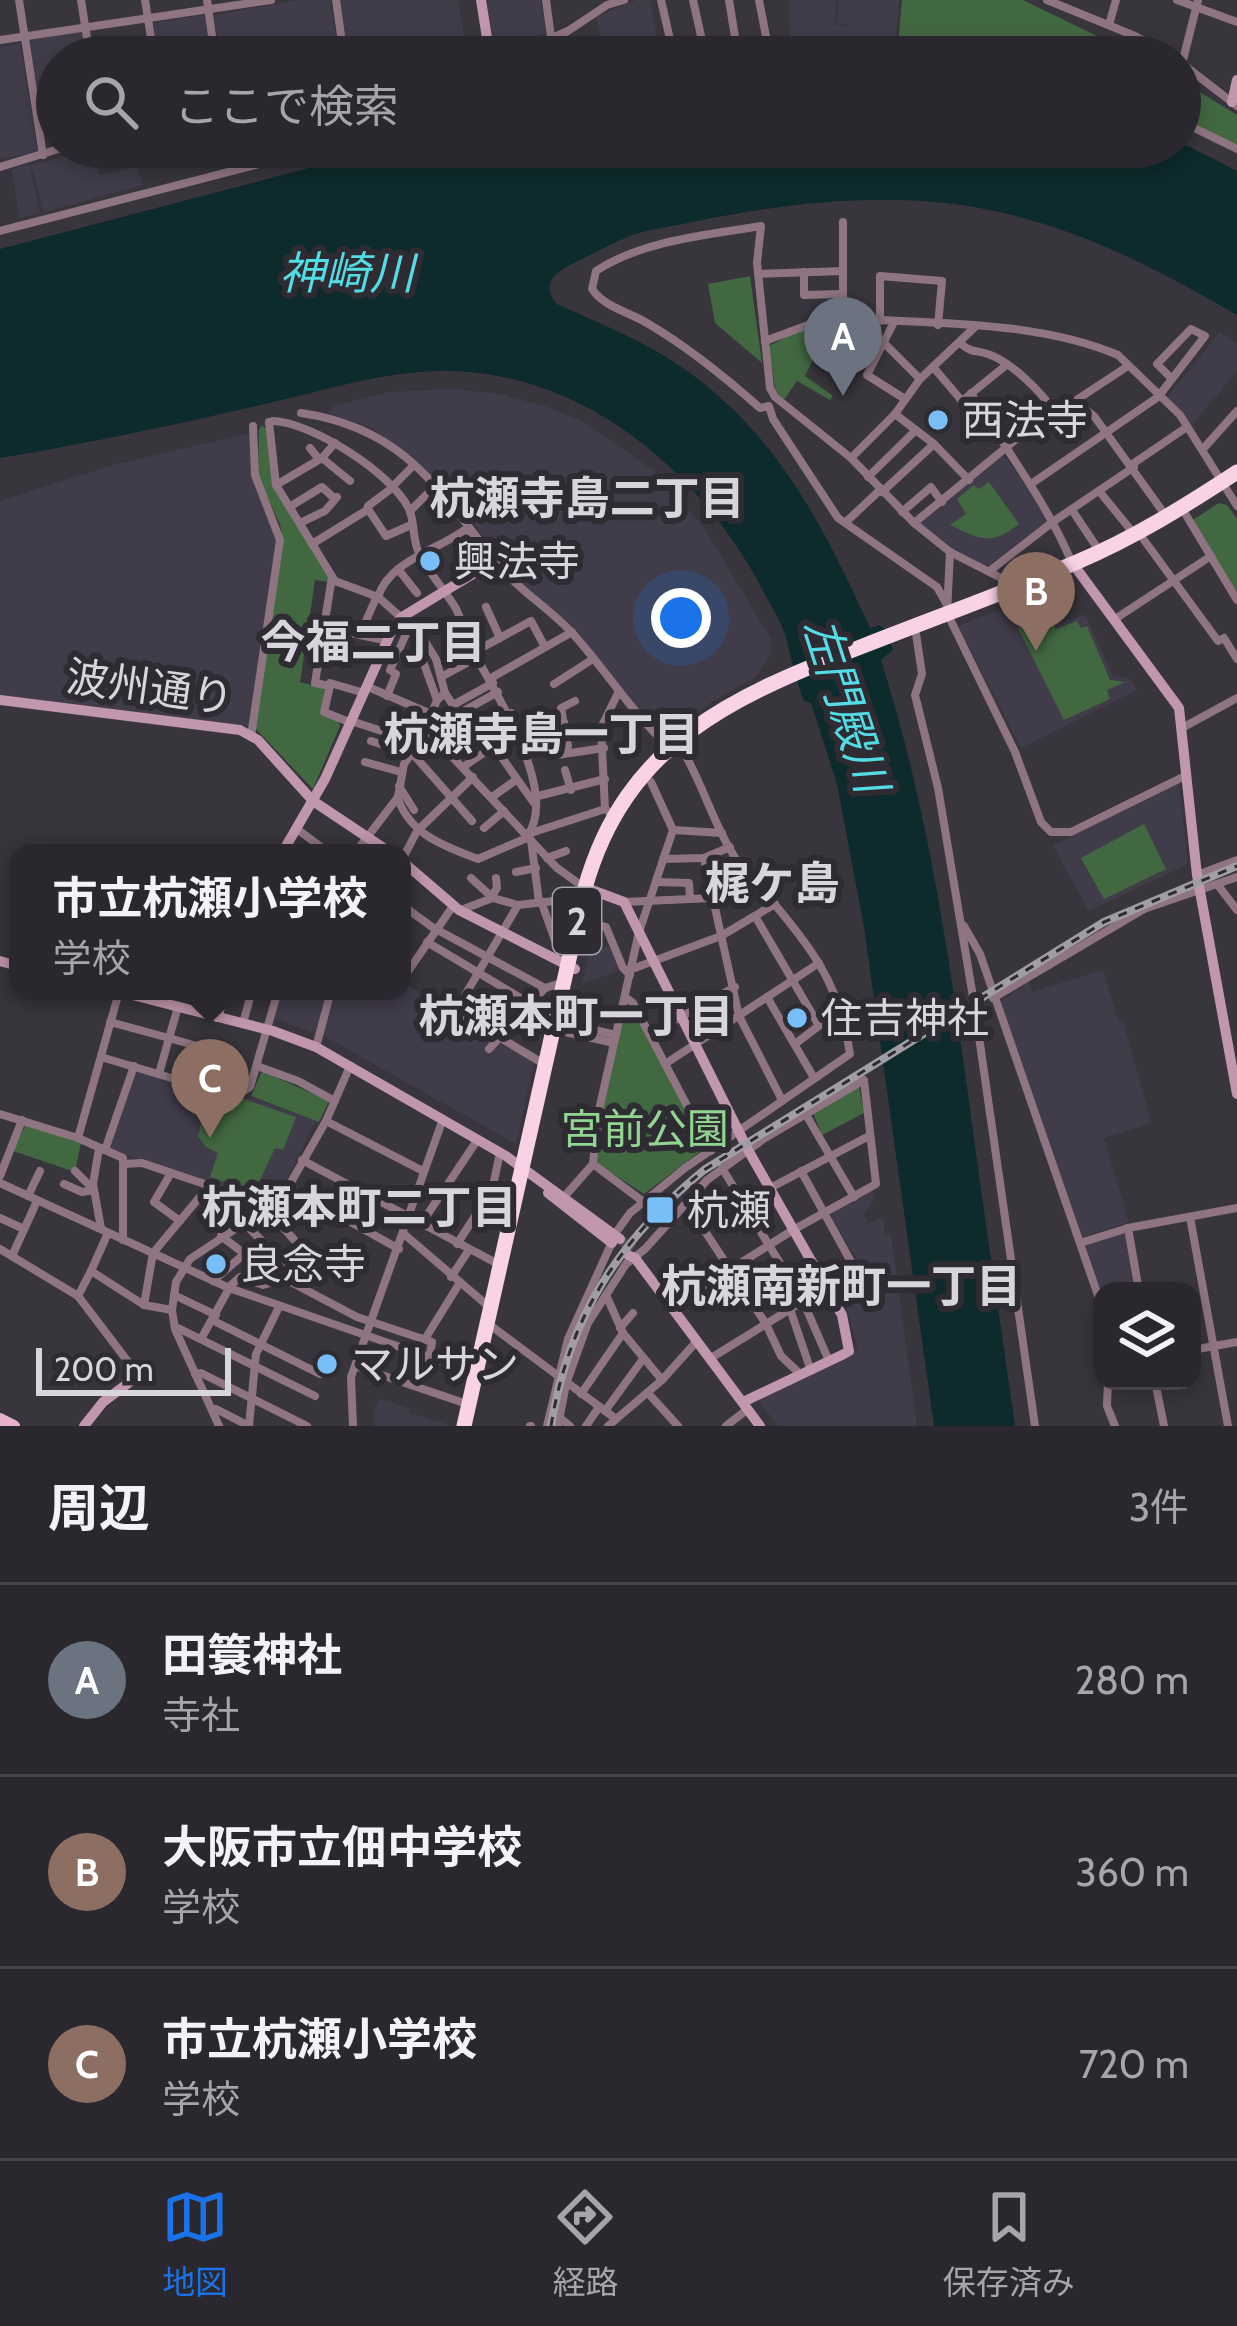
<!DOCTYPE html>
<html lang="ja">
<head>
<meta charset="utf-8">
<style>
	body { margin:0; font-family:Cabin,"Noto Sans JP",sans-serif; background:#323036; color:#f1f3f6 }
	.controls { position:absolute; right:36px; bottom:36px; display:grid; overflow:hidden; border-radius:24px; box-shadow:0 6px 18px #0003 }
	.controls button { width:108px; height:108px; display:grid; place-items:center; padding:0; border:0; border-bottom:3px solid #46444a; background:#2a282e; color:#f1f3f6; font:60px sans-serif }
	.scale { position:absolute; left:36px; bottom:30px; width:195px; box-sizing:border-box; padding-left:12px; border:6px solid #d7d6db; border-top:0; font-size:33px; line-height:42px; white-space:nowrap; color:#d7d6db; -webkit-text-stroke:9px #2e2b33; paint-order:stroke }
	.you { position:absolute; left:681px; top:618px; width:42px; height:42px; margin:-30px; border:9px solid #fff; border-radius:50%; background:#1a73e8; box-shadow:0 0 0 18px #1a73e833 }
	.badge { display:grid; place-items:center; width:78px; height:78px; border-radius:50%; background:#1a73e8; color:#fff; font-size:39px; font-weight:700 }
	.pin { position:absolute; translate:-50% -99px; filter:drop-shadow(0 3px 6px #0008) }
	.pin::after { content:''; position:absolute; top:63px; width:42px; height:36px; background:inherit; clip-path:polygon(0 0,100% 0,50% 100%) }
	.popup { position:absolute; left:9px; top:844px; width:402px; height:156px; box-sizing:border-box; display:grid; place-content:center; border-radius:24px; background:#2a282e; filter:drop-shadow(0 3px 9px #0005); font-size:39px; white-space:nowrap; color:#a5a6aa }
	.popup b { font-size:45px; color:#f1f3f6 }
	.popup::after { content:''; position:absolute; left:50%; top:100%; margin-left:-24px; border:24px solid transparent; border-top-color:#2a282e }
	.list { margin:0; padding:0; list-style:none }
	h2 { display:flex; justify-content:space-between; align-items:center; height:156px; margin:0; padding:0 48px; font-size:51px }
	h2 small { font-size:39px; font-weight:400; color:#a5a6aa }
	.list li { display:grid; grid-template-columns:78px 1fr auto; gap:36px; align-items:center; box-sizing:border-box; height:192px; padding:0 48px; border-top:3px solid #46444a }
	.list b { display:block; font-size:45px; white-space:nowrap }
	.list p { margin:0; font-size:39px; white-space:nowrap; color:#a5a6aa }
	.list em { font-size:39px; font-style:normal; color:#a5a6aa }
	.icon { flex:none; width:66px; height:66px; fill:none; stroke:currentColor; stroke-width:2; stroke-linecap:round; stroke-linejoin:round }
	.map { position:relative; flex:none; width:1237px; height:1426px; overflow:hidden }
	.search { position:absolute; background:#2a282e; box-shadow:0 6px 18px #0003; left:36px; right:36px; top:36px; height:132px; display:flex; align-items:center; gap:30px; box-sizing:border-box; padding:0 42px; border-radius:66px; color:#a5a6aa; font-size:45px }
	.sheet { height:732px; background:#2a282e }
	nav { display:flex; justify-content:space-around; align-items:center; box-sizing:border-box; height:168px; border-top:3px solid #46444a; background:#2a282e; font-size:33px; color:#a5a6aa }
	nav a { display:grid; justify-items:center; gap:6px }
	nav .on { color:#1a73e8 }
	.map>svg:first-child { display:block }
</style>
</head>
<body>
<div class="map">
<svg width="1237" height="1426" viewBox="0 0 1237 1426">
	<rect width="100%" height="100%" fill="#38353d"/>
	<g fill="#413c4a">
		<path d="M299,0H330L339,57H221L214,15Z"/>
		<path d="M337,0H458L468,57H345Z"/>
		<path d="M486,0H541L546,33L495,54Z"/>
		<path d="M636,0H650L661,57H605L596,17Z"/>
		<path d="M789,0H836L835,25L852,26L837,23L839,0H899L895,51L791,57Z"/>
		<path d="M210,14L217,57H157L153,23Z"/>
		<path d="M83,30L87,57H57V103L38,107L27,39Z"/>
		<path d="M20,44L38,152L0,159V47Z"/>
		<path d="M95,149L99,175L137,167L143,185L44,212L31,165Z"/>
		<path d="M29,164L40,213L19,218L12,169Z"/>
		<path d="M1220,332L1237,344V371L1192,425L1166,399Z"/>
		<path d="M451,389L501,394L547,407L584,422L653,470L703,526L770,637L771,653L757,676L710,703L666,739L653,730L576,631L509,572L473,523L413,461L372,428L329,413L333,406L388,392Z"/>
		<path d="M250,433L256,490L276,531L277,545L249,726L0,695V501L109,466Z"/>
		<path d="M1002,453L1051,519L989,566L954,552L918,523Z"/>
		<path d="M1052,590L1045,601L1059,624L1085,614L1113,676L1130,679L1137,690L1021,748L958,626Z"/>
		<path d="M1179,783L1188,864L1089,911L1053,846Z"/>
		<path d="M591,943L611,948L620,970L582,984Z"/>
		<path d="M1103,970L1118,1021L1123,1020L1151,1123L1104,1138L1129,1222L1083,1237L1076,1234L996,1005L1029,981L1032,992Z"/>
		<path d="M402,982L534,1063L516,1144L324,1036L273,1018L281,991H402Z"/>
		<path d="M137,1070L203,1090L210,1083L319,1122L313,1126L280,1194L266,1202L109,1149Z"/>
		<path d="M872,1189L875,1198L864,1214L868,1223L883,1218L885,1234H891L917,1426H778L758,1400L846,1359L858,1348L847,1311L834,1287L862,1268L832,1218L833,1211Z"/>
		<path d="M1126,1232L1137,1291H1102V1299L1084,1249L1085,1245Z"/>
		<path d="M379,1399L409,1408V1413L453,1426H374V1409Z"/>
	</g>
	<g fill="#426842">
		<path d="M902,0H1023L1140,57H897Z"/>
		<path d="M1180,80L1237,115V146L1180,118Z"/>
		<path d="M750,276L762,363L715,323L708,284Z"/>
		<path d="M826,322L827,331L836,341L834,352L828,353L823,361L813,360L805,376L833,396L830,400L797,381L783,401L775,388L769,346L802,329Z"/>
		<path d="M262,425L266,429L271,470L330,578L329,582L315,580L300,682L325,688L322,714L338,720L340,726L313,789L255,728L283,541L280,524L258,477L259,430Z"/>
		<path d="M989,482L1019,524C991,546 981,540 950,525L966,514L957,499L974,485L979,489Z"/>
		<path d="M1219,503L1227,505L1237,519V593L1193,520Z"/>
		<path d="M1048,617L1056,629L1077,621L1081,628L1087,626L1110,680L1125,682L1107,690L1110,699L1064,720L1018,628Z"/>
		<path d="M1144,824L1166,869L1104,899L1081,858Z"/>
		<path d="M626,1006H632L706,1147L644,1194L598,1164C590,1120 616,1049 626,1006Z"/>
		<path d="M262,1071L329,1101L319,1122L251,1096Z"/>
		<path d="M859,1086L864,1113L822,1135L813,1113Z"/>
		<path d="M232,1095L296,1117L283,1150L275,1148L254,1193L210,1177L218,1153L206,1147L198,1136L203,1116L214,1109L227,1110Z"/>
		<path d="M26,1124L81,1143L75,1172L13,1151Z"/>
	</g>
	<path fill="#0d2a2c" d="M1180,142L1237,171V315C1156,268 1077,227 985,209C889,190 786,203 692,222C672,227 649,229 630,236C613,243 596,252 580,260C559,270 538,282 557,304C594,321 632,336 666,357C772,423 820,519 870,628L879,625L885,629L893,650L881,660C928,808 949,955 970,1109C984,1214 1000,1320 1015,1426H934L864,927L837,784L811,703L804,701C796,681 792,663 787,641C783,624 771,606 763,591C701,471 582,369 440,371C382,372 325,390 269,403C180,424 91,443 0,458V249L309,168L413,147H1180Z"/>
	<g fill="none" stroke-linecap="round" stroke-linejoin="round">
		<path stroke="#504d55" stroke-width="10" stroke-dasharray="10 5" stroke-linecap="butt" d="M620,1239L633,1249"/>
		<g stroke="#8f7582" stroke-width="8">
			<path d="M19,0L43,155"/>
			<path d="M81,0L90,57"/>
			<path d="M145,0L154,57"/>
			<path d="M207,0L215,57"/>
			<path d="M336,0L344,57"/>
			<path d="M546,0L551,37"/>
			<path d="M661,0L674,57"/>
			<path d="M693,0L705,54"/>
			<path d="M759,0L770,57"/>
			<path d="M1047,0L1135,36L1171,57"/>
			<path d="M1177,0L1237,22"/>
			<path d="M1109,25L1116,0"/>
			<path d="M0,40L271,0"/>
			<path d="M507,57L568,31L607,5L624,0"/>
			<path d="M678,57L737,49L729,0"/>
			<path d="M1180,62L1237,106"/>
			<path d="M1182,64L1198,0"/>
			<path d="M1180,121L1237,149"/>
			<path d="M0,167L65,147"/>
			<path d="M843,222V318"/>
			<path d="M0,231L325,147"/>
			<path d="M804,272V295L843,294"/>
			<path d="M758,274L843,271"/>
			<path d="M880,321V276L942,281L938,325"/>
			<path d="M894,322L867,375L905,399"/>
			<path d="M765,341L824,319L843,318C931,324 1036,320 1118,355L1180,415L1237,506"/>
			<path d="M961,344C972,353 976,350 988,354C1011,362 1042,392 1055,413"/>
			<path d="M886,345L920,379"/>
			<path d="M934,368L962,401L1005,366"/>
			<path d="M971,393C1006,450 1046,501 1072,563"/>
			<path d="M1073,401L1094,416L1166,516"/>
			<path d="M301,413C405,428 439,490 499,566C521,592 552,610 574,635C607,672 633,714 670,748"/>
			<path d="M895,414L934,444L969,480"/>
			<path d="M273,421C311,422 392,473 409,509C415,522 412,539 419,553C429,573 443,588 455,607C461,617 463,630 468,641C488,683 562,790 527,836"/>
			<path d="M269,422L276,485L335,581L378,597L421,635L436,659L445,693"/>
			<path d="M310,448L318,458"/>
			<path d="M1203,449L1237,411"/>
			<path d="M322,458L350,481"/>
			<path d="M851,458L895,414L920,379L976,326"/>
			<path d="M1131,465L1187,427"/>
			<path d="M868,477L916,430"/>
			<path d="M1031,484L1158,397L1205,336L1191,329L1157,364L1172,379"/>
			<path d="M276,485L322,458L335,443"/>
			<path d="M391,488L414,465"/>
			<path d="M1099,491L1135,535"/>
			<path d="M882,492L934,444"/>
			<path d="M291,506L322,487L335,499"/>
			<path d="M368,509L386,536L411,525"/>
			<path d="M1072,510L1100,552"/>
			<path d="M410,511L430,491L441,494"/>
			<path d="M902,512L931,487L942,502"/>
			<path d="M1186,515L1237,600"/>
			<path d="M846,522L880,490"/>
			<path d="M300,523L325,511L337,497"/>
			<path d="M914,523L1014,441L1128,366"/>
			<path d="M1144,540L1218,641L1224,638L1237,659"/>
			<path d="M312,544L367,510L368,506L392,488"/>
			<path d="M950,552L947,613L1015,752L1041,822L1051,832H1071L1187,775"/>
			<path d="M398,569L417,593"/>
			<path d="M991,570L1054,521L1134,467"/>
			<path d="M332,577L315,683L330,686L324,712L349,722"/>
			<path d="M378,597C389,561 438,550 466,529L476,537"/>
			<path d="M946,603L937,587L838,518L773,419L769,406L760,408C725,377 688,347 647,323C629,312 604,307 592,289L596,271C643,240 707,235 761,226L757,263L770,388L775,397L851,458L914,523L950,552L1015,585"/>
			<path d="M486,607L500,638"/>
			<path d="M1115,619L1211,556"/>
			<path d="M323,627L388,641"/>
			<path d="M915,627L922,674L915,695L938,788L975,1009L1035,1426"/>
			<path d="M361,632L377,596"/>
			<path d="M474,652L531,621L545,647"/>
			<path d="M420,653L437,700"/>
			<path d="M441,677L476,658"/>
			<path d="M491,678L572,632"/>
			<path d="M330,683L361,692"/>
			<path d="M554,684L593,659"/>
			<path d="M366,686L431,714"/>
			<path d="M387,696L396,674L390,670L410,625"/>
			<path d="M453,705L473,736L511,713"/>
			<path d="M458,714L498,692"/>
			<path d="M563,720L561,708L575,701"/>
			<path d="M351,721L419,743"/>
			<path d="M1182,728L1237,698"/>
			<path d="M426,729L557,868L585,888"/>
			<path d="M251,736L280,540L255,475L253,426"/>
			<path d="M371,741L411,754"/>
			<path d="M444,745L467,727"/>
			<path d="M493,745L534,803"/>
			<path d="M412,753L472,821"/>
			<path d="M565,753L568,746L564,722L551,721L548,727L553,754L557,755L604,748"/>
			<path d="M365,762L401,772"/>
			<path d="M463,767L517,730"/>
			<path d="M565,770L571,790"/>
			<path d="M399,786L414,810"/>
			<path d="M492,797L516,780"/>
			<path d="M534,797L605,779"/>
			<path d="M398,799C411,835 444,846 478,859L529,837"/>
			<path d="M605,809L601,728L618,693"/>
			<path d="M484,828L504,811"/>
			<path d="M297,829L329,853"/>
			<path d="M673,830L722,833"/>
			<path d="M531,833L605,809L615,816"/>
			<path d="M531,840L539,902"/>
			<path d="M355,853L398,797L404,764L422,739L437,700L445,693L453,705L493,683"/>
			<path d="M547,858L566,851"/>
			<path d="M704,858L739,1016L782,1100"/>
			<path d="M663,859L704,858L730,847"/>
			<path d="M402,860L417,831L473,777"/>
			<path d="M516,872L536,868"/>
			<path d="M1197,875L1237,860"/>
			<path d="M471,878L493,898L518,905"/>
			<path d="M656,882L689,883L690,898"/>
			<path d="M1217,884L1237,910"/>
			<path d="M541,901L558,949L563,951"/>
			<path d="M624,902L712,898"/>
			<path d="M402,905L432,927L545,988"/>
			<path d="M461,910L490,899L497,888L496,878"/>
			<path d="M755,916L818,1024"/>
			<path d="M587,922L606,927L623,968L630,975"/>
			<path d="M964,926L980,954L1102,1307"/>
			<path d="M427,942L529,1003"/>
			<path d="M632,969L721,936L775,904"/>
			<path d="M402,980L453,906"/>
			<path d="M625,997L633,1003L711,1151"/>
			<path d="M767,997L814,1078"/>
			<path d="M993,998L1144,909L1237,877"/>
			<path d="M461,1002L518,905L581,898"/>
			<path d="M452,1009L544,1064"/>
			<path d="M110,1022L169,1038L178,1007"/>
			<path d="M243,1023L252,991"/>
			<path d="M563,1023L616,1035"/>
			<path d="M561,1031L614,1043"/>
			<path d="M650,1034L735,987"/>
			<path d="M795,1044L841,1009"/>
			<path d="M316,1047L331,991"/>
			<path d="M489,1049L545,988L561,983"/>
			<path d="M101,1057L205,1088L214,1051L169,1038L159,1074"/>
			<path d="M665,1064L819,963"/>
			<path d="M257,1066L298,1081L335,1101"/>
			<path d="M207,1079L244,1091L250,1087L278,991"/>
			<path d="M805,1113L854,1197"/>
			<path d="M0,1114L78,1138L123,1158V1164L142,1163L261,1203L297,1243L300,1264L287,1280L357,1317L432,1342L429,1360"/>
			<path d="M326,1121L423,1171"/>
			<path d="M78,1138L119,992"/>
			<path d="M99,1149L93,1184L101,1228"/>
			<path d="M105,1150L134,1066"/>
			<path d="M302,1160L500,1265"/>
			<path d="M593,1164L641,1200"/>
			<path d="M722,1168L803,1301L829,1361"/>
			<path d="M75,1171L93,1189"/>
			<path d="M171,1173L154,1202L180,1221"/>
			<path d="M0,1176L22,1120"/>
			<path d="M0,1183L229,1288L484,1376"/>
			<path d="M64,1184L82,1192L94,1190"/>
			<path d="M288,1187L399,1249"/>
			<path d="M770,1188L869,1136"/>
			<path d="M28,1196L40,1171"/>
			<path d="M564,1197L593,1164L597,1119L639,932L673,830L651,782"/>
			<path d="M687,1204L766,1324L781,1356L800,1374"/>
			<path d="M1190,1217L1228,1426"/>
			<path d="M0,1218L24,1229"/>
			<path d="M243,1222L292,1271"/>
			<path d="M421,1224L478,1139"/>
			<path d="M702,1228L717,1217"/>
			<path d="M1128,1228L1139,1291"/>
			<path d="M404,1234L488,1306"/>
			<path d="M221,1236L278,1279"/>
			<path d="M123,1240V1164"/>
			<path d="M1080,1243L1128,1228L1237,1208"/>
			<path d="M298,1244L343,1268"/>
			<path d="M457,1244L492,1190L500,1153"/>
			<path d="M0,1249L78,1296L129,1363L135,1378"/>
			<path d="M12,1256L37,1201"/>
			<path d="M91,1271L108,1233"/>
			<path d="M451,1277L469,1250"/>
			<path d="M213,1281L243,1255"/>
			<path d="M174,1295L216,1315"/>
			<path d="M606,1295L623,1333L662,1380"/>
			<path d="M78,1296L91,1271L144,1305L172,1310"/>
			<path d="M144,1305L153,1253L209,1186"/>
			<path d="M790,1309L811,1371"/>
			<path d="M214,1321L320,1374"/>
			<path d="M176,1327L315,1396"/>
			<path d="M494,1328L616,1419"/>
			<path d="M620,1328L633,1313"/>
			<path d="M201,1339L231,1285L240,1277L263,1285L287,1278"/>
			<path d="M425,1339L459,1284"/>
			<path d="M1192,1350L1237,1342"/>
			<path d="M711,1358L855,1269L801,1171"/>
			<path d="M355,1366L467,1404"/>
			<path d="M195,1374L201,1373L307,1426"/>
			<path d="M1108,1381L1107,1406L1115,1426"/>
			<path d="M1155,1381L1164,1426"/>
			<path d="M648,1393L678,1426"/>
			<path d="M581,1394L623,1333"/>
			<path d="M216,1409L249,1426"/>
			<path d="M605,1411L643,1359"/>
			<path d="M559,1417L570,1426"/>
			<path d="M219,1426L175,1329L172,1310L176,1282L190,1259L282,1198L326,1121L350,1066"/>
			<path d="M249,1426L256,1354L279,1307"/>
			<path d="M353,1426L351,1377L443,1119"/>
			<path d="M530,1426H531"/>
			<path d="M547,1426L568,1339L617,1231L630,1213L685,1168L850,1054C840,984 811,946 765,893C757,883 747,875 740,865C715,830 704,786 682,749"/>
			<path d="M558,1426L566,1384L588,1323L626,1264L645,1249L707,1180L765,1138L864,1080L876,1184L793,1230L672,1306"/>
			<path d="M586,1426L599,1407"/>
			<path d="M608,1426L662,1380L697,1341"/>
			<path d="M726,1426L748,1409"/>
		</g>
		<g stroke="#c197ad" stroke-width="10">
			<path d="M481,0L490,57"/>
			<path d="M1232,102L1237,80"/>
			<path d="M1073,564L1179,708L1197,875L1237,1094"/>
			<path d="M0,700L240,730L258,740L313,801L391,853"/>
			<path d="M282,853L325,779L393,628L402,617L496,560"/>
			<path d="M402,861L459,910L575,969"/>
			<path d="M589,889L624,902L748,1150L842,1315L849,1351L844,1354L743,1402"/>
			<path d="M0,961L18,966"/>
			<path d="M117,991L273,1031L316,1047L506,1156L620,1239"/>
			<path d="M217,1017L225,991"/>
			<path d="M548,1193L612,1243"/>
			<path d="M628,1255L635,1258L760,1426"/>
			<path d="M84,1426L103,1402L135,1378"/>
		</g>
		<path stroke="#e7b1cd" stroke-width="12" d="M0,1419L14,1426"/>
		<path stroke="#fad2e6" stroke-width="15" d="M464,1426L585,888C626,742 734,696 863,646C934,618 1007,592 1077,562C1134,538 1185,506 1237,472"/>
		<g stroke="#a09ea4" stroke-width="8">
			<path id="rail" d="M551,1426C569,1316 619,1240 704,1170L1104,922L1237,866"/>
		</g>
		<use href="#rail" stroke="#2e2b33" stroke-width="3" stroke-dasharray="9" stroke-linecap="butt"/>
	</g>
	<g fill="#78bff7" stroke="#2e2b33" stroke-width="4.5">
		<circle cx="938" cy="420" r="12"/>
		<circle cx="430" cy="561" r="12"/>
		<circle cx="797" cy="1018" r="12"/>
		<rect x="645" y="1195" width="30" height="30" rx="6"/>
		<circle cx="216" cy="1264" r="12"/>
		<circle cx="327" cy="1364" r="12"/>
	</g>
	<g text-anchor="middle" stroke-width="12" stroke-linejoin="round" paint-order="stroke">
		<rect fill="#2e2b33" stroke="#a4a3a9" stroke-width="3" x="553" y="888" width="48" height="66" rx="9"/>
		<g font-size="39" font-weight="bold" fill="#d7d6db">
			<text x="577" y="935">2</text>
		</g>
		<g font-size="42" fill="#d7d6db" stroke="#2e2b33" text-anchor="start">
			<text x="962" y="435">西法寺</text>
			<text x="454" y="576">興法寺</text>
			<text x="821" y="1033">住吉神社</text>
			<text x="687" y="1225">杭瀬</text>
			<text x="240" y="1279">良念寺</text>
			<text x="351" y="1379">マルサン</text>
		</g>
		<g font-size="42" fill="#d7d6db" stroke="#2e2b33">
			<text transform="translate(150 687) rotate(8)" y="15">波州通り</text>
		</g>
		<g font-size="42" fill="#92d591" stroke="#2e2b33">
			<text x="645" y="1144">宮前公園</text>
		</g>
		<g font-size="45" font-style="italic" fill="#54dce6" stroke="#2e2b33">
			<text x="347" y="289">神崎川</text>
			<text transform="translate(846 705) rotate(72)" y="16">左門殿川</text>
		</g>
		<g font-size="45" font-weight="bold" fill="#d7d6db" stroke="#2e2b33">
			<text x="587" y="514">杭瀬寺島二丁目</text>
			<text x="373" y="658">今福二丁目</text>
			<text x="541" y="750">杭瀬寺島一丁目</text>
			<text x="772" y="899">梶ケ島</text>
			<text x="576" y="1032">杭瀬本町一丁目</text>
			<text x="359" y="1223">杭瀬本町二丁目</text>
			<text x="841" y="1302">杭瀬南新町一丁目</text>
		</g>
	</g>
</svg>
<div class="controls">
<button><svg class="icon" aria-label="layers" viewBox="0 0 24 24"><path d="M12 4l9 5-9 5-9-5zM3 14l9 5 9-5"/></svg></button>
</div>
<div class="scale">200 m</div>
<div class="you"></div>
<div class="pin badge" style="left:843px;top:396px;background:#6b7280">A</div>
<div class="pin badge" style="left:1036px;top:651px;background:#8d6e63">B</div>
<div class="pin badge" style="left:210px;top:1138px;background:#8d6e63">C</div>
<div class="popup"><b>市立杭瀬小学校</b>学校</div>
<div class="search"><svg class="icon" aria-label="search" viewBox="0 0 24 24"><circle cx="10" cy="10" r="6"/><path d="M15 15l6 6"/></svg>ここで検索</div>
</div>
<section class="sheet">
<h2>周辺<small>3件</small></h2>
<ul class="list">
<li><span class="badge" style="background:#6b7280">A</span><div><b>田簑神社</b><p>寺社</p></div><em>280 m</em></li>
<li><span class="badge" style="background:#8d6e63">B</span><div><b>大阪市立佃中学校</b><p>学校</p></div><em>360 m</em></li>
<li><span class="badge" style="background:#8d6e63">C</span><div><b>市立杭瀬小学校</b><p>学校</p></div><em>720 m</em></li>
</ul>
</section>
<nav>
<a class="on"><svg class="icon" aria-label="map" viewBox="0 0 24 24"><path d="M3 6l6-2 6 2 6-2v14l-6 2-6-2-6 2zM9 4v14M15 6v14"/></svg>地図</a>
<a><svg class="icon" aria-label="directions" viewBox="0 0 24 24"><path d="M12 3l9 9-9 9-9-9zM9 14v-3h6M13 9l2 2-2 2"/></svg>経路</a>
<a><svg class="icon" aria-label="saved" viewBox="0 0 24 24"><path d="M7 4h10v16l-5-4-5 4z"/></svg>保存済み</a>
</nav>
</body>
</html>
